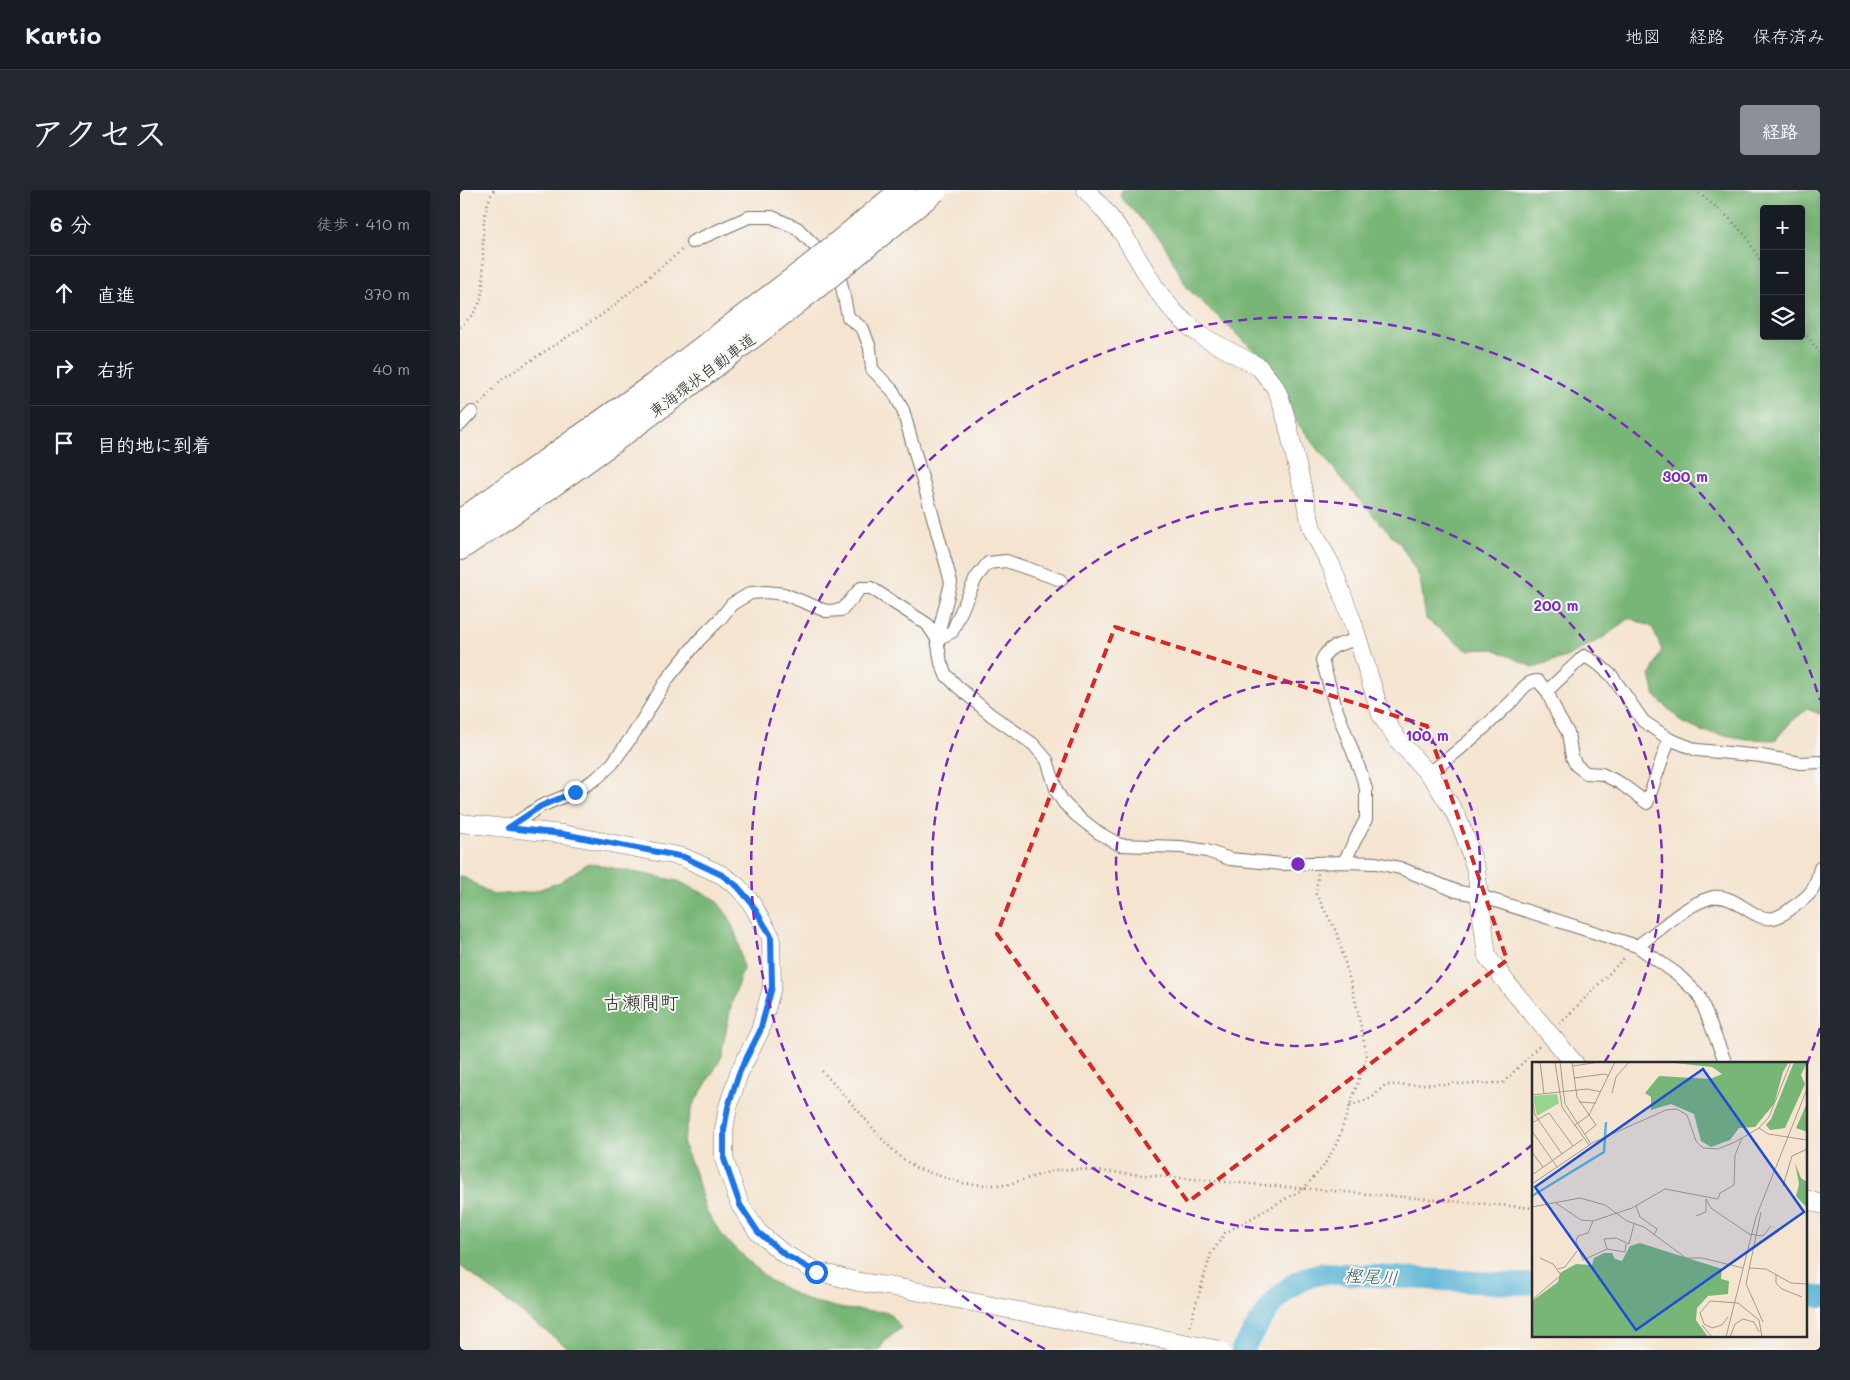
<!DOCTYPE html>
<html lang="ja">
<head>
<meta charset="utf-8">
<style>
	body { margin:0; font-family:Mali,"Klee One",sans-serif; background:#242831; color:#f1f3f6 }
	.controls { position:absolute; right:15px; top:15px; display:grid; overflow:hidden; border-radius:5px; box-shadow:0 2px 12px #0003 }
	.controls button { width:45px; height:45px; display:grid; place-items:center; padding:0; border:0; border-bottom:1px solid #363941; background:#171b24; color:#f1f3f6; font:25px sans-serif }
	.stop { position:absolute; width:15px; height:15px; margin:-11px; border:4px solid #1a73e8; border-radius:50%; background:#fff }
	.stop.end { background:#1a73e8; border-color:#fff; box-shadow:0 1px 5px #0008 }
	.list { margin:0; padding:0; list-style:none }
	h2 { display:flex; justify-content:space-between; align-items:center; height:65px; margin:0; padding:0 20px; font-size:21px }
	h2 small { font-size:16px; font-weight:400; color:#9ea1a6 }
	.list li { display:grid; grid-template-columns:32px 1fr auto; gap:15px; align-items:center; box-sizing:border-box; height:75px; padding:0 20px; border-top:1px solid #363941 }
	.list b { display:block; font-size:19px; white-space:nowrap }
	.list em { font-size:16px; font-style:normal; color:#9ea1a6 }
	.icon { flex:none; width:28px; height:28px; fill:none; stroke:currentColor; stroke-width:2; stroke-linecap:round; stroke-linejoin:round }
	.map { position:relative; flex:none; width:1360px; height:1160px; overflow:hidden; border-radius:5px }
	header { display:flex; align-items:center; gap:30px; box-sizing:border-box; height:70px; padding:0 25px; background:#171b24; border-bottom:1px solid #363941 }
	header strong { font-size:24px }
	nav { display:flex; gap:28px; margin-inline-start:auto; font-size:18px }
	.intro { display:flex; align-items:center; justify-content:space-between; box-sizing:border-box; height:120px; padding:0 30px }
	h1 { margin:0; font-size:35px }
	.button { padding:12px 22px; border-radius:5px; background:#8c9099; color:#fff; font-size:18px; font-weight:700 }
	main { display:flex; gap:30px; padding:0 30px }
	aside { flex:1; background:#171b24; border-radius:5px; box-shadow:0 2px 12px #0003 }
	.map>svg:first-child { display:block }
</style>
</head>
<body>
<header>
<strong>Kartio</strong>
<nav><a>地図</a><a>経路</a><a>保存済み</a></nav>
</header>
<div class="intro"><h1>アクセス</h1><a class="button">経路</a></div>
<main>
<aside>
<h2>6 分<small>徒歩 · 410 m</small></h2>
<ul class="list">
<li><svg class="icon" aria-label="ahead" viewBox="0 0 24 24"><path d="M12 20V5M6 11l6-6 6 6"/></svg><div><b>直進</b></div><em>370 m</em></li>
<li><svg class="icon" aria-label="right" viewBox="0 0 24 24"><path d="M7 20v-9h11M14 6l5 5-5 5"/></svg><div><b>右折</b></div><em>40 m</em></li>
<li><svg class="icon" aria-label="arrive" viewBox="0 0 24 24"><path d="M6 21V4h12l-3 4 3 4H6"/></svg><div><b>目的地に到着</b></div></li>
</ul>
</aside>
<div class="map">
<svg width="1360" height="1160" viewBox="0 0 1360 1160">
	<rect width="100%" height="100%" fill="#f6f6f2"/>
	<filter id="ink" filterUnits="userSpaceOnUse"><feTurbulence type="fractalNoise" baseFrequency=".02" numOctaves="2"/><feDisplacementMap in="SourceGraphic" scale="10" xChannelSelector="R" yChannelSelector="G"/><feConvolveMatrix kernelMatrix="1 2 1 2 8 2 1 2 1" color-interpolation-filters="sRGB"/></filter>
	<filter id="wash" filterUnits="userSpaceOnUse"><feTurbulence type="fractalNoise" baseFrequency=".0096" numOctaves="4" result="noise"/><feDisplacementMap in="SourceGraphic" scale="20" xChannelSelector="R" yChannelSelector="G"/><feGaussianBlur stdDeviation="1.12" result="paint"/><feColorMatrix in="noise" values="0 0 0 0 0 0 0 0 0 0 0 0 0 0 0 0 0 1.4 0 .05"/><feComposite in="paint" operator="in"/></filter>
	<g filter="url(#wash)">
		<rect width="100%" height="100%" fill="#f5e4d0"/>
		<g fill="#78b677" stroke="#527051" fill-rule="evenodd">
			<path d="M662,0H1360V524L1347,519L1331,532L1315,550L1287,549L1241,541L1222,532L1195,506L1190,485L1202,460L1192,437L1170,428L1144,447L1106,467L1073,477L1033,459L1007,460L966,429L960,388L941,355L899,310L835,230L820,194L799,165L728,99L704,54L660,6ZM1304,19H1341V146H1304Z"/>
			<path d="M128,673L218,691L255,709L269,727L278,751L283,779L272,812L260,870L232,917L223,952L236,986L246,1021L265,1049L309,1090L346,1110L384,1119L428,1122L441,1138L425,1151L419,1160H111L0,1076V685L33,705L72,702L100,692Z"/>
		</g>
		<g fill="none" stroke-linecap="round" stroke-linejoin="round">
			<g stroke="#59b4d7" stroke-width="22">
				<path d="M1346,1103L1360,1107"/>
				<path d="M782,1160C805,1126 820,1089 865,1083L1050,1094H1074"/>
			</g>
		</g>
	</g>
	<g filter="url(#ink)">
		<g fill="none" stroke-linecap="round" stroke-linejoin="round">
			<g stroke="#726c65" stroke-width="14">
				<g id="street">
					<path d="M232,52L289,27H312L337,38L358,59L381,92L388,127L403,139L410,158L412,179L433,201L443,220L487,377L491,393L477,449L481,473L486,485L497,496L531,525L573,554L587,570L597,602L604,613L617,626L639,643L660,655L721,657L747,661L770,669L822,674L884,672L916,673L940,678L996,701L1020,706L1177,756L1217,784L1239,805L1266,874"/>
					<path d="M0,235L12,222"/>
					<path d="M477,449L492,442L516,388L528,373L546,371L601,390"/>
					<path d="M1087,501L1124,466L1137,473L1152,486L1183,531L1209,549L1237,560L1301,566L1341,573L1360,572"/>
					<path d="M968,584C998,562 1025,538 1051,512C1060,504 1064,491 1078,491L1087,501L1098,526L1108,543L1112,567L1116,575L1126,583L1142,584L1160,593L1187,613L1209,549"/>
					<path d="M48,638L81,616L115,602L137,588L152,574L175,542L208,488L239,450L261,428L272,414L291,403L306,402L324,404L366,421L382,420L401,398H411L467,434L477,449"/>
					<path d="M884,672L906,629V599L901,583L876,518L862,470C868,455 884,453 899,449"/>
					<path d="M1177,756C1200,741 1223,716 1250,708C1275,700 1295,736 1317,727C1322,725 1328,721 1333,717C1352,704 1354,701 1360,678"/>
				</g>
			</g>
			<g stroke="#726c65" stroke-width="19">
				<g id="secondary">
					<path d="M626,0L644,20L663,44L696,99L714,122L729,136L745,148L799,177L815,197L820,208L827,232L852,339L872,377L893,433L921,525L938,550L974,590L995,623L1005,646L1016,680L1027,766L1049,796L1115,874"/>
					<path d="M0,633L103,644L223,667L262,685L277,696L290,711L311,747L312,797L300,841L279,883L268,917L264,940V969L280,1015L298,1042L324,1064L356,1081L399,1092L440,1098L687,1146"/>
					<path d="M1346,1009L1360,1014"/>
				</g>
			</g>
			<g stroke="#726c65" stroke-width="26">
				<g id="highway">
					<path d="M0,332L193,196L351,76"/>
					<path d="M0,358C125,275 245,184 363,91"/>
				</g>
			</g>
			<g stroke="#726c65" stroke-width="2.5" stroke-dasharray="1 4" stroke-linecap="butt">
				<path d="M1235,0L1268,27L1286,46L1304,77"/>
				<path d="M0,137C7,130 15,123 19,114C23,104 23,93 23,83C24,56 19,24 34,0"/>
				<path d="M1341,138L1360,163"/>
				<path d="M19,215L42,189L143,124L223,59"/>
				<path d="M1100,834L1166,766"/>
				<path d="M362,881L401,924L423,950L439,966L456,978L501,993L526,995H546L596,980L614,979L1074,1018"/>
				<path d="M890,916L912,908L925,895L1043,893L1081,854"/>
				<path d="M728,1141L751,1064L765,1043L843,999L863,977L877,953L907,866L895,809L877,743L856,704L858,683"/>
			</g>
			<use href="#street" stroke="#fff" stroke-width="12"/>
			<use href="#secondary" stroke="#fff" stroke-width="18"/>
			<use href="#highway" stroke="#fff" stroke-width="24"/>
			<g stroke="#726c65" stroke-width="19" stroke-linecap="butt">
				<path id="secondary-bridge" d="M687,1146L760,1160"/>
			</g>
			<g stroke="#726c65" stroke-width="26" stroke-linecap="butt">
				<g id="highway-bridge">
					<path d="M351,76L443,0"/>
					<path d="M363,91L475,0"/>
				</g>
			</g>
			<use href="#secondary-bridge" stroke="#fff" stroke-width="18"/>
			<use href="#highway-bridge" stroke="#fff" stroke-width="24"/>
		</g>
	</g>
	<g fill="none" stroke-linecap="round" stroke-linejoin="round" filter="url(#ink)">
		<path stroke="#1a73e8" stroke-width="6" d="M115,602L81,616L48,638L103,644L224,667L262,685L277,696L290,711L311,746L312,797L300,841L279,883L268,917L264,940V969L280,1015L298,1042L324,1064L356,1082"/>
	</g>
	<path fill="none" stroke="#d62828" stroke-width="4" stroke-dasharray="10 6" stroke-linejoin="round" d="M655,437L967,536L1047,770L728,1012L537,744Z"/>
	<g fill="none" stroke="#7b2cbf" stroke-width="2.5" stroke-dasharray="9 6">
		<circle cx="838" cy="674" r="182"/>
		<path d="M1073 954A365 365 0 1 1 1144 873"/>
		<path d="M1360 838A547 547 0 0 1 1347 874M585 1159A547 547 0 1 1 1360 510"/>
	</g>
	<g text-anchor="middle" stroke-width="4" stroke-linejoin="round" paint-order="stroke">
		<g font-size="16" fill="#2b2b2b" stroke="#f6f6f2">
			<text transform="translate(242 185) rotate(-37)" y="6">東海環状自動車道</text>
		</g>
		<g font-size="18" font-style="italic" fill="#3b5b67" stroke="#f6f6f2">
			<text transform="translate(911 1087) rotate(3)" y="6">樫尾川</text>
		</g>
		<g font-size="19" fill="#2b2b2b" stroke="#f6f6f2">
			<text x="181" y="819">古瀬間町</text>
		</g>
	</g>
	<g transform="translate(1072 872)">
		<rect width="275" height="275" fill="#f5e4d0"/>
		<path d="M25,32L27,41L5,54L1,34Z" fill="#96d58b"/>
		<path d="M133,0H257L251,10L242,42L223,65L207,66L198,78L179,85L169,79L162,52L139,42L119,48V35L113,31L127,14L178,17L190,12L180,5ZM262,0H275L269,13L273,22L253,66L238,68L234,63L239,57ZM275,41V70L264,66ZM263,101L269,116L275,120V146L264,134L267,122ZM108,181L190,207L189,217L197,219L196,232L176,234L165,246L164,258L176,275H0V239L26,220L28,211L44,202L60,203L62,196L72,191H80L83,197L90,199L98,184Z" fill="#78b677"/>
		<path fill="none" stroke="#59b4d7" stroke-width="2.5" d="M0,134L72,90L74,60"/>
		<path fill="none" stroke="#a49a8e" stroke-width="1" d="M8,0L12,32M23,0L30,45L57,83M28,0L33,42L59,82M40,0L45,35L64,63L53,72M41,4L67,0M42,16L73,12L77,14M80,31L84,15L97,0M0,33L55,27L69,30M0,34L3,53L30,92M47,40L64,41M0,61L17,51L41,84M42,64L57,53L83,0M227,66L236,72L275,78M0,69L25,105M0,90L11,105M0,113L51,77M0,122L62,80L134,48L145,47L155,53L164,79L171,86L186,87L203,80L227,66L237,55L259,0M251,124L260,94L275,87M174,137L179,146L217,172L231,174L239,164M24,141L49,158L61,159L100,146L133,127L186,137L188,131L202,123L203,93L210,76M104,144L108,155L125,167L122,173M0,145L48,136L73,143L95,159L112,165L154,196H170L211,206M229,150L214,222L231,260M164,154L174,150V137M61,159L56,171L46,174L44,179L51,198L75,187L93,190L94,182M75,187L72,177L84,176L97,182L102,162M217,206L234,207L259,221L275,222M26,207L33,205L45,189M244,213V221L250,227L270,235M0,238L29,213L21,202L8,196M196,255L190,263L180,266L172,262L168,251L178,239L206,241L227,258L230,275M170,263L180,275M194,275L224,155L275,27M198,275L203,262L211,257L222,260L227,270"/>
		<path fill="#1d4ed8" fill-opacity="0.15" stroke="#1d4ed8" stroke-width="2.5" d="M171,7L272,150L104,268L3,125Z"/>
		<rect width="275" height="275" fill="none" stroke="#2b2b2b" stroke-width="2.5"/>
	</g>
	<circle cx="838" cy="674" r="8" fill="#7b2cbf" stroke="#f6f6f2" stroke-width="2.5"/>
	<g font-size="15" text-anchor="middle" font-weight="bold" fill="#7b2cbf" stroke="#f6f6f2" stroke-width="4" stroke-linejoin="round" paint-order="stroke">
		<text x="1225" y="292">300 m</text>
		<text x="1096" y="421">200 m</text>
		<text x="967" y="551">100 m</text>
	</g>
</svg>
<div class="controls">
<button>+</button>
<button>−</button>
<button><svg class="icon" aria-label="layers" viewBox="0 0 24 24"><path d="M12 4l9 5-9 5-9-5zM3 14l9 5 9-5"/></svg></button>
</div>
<div class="stop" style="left:356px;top:1082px"></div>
<div class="stop end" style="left:115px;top:602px"></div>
</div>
</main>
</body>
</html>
